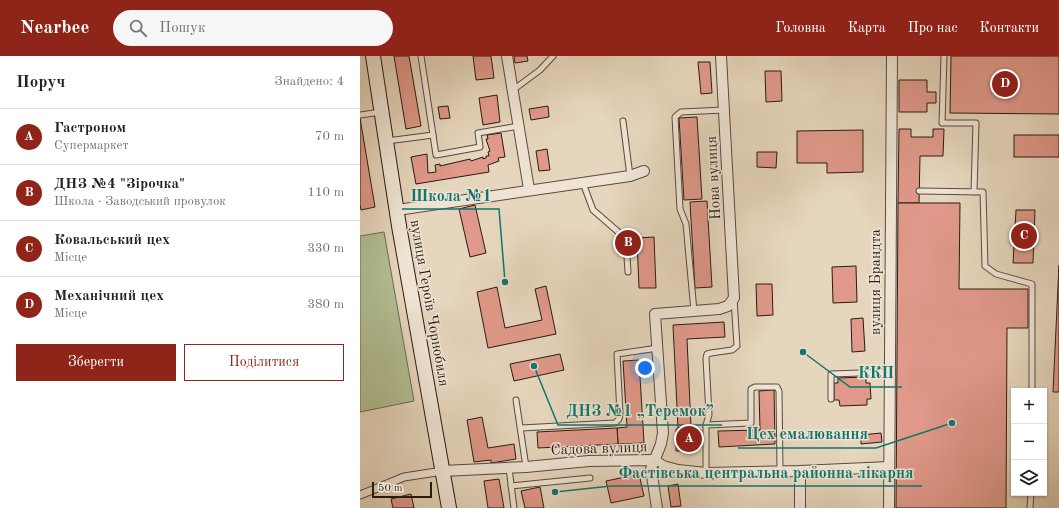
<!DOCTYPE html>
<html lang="uk">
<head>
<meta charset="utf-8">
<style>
	body { margin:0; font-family:"Old Standard TT",serif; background:#f6f6f6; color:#222 }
	.controls { position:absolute; right:12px; bottom:12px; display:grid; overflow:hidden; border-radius:0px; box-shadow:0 1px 3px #0004 }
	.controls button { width:36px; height:36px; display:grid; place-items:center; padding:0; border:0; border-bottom:1px solid #e0e0e0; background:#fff; color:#222; font:20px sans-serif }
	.scale { position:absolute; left:12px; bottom:10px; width:60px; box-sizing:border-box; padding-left:4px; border:2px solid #2a1b13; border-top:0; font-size:11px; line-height:14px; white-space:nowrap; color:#2a1b13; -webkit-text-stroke:3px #efe4d4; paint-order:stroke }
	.you { position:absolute; left:285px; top:312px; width:14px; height:14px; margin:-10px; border:3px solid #fff; border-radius:50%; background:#1a73e8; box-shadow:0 0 0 6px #1a73e833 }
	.badge { display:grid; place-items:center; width:26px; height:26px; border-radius:50%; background:#8f2418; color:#fff; font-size:13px; font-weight:700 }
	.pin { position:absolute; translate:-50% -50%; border:2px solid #fff; box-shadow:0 1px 4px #0006 }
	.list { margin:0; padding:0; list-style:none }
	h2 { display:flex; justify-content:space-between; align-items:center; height:52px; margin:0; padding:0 16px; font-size:17px }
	h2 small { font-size:13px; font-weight:400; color:#767676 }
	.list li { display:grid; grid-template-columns:26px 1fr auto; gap:12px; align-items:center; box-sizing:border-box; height:56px; padding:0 16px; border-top:1px solid #e0e0e0 }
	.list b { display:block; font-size:15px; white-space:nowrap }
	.list p { margin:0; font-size:13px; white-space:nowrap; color:#767676 }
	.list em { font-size:13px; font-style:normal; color:#767676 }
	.actions { display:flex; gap:8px; padding:12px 16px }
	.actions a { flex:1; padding:9px 0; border:1px solid #8f2418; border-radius:0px; text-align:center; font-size:14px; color:#8f2418 }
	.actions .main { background:#8f2418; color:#fff }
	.icon { flex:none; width:22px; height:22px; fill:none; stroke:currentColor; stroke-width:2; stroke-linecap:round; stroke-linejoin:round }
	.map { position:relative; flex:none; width:699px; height:452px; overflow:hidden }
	header { display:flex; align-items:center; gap:24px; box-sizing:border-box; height:56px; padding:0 20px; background:#8f2418; color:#fff }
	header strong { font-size:19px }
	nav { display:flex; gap:22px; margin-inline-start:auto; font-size:14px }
	.search { width:280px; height:36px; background:#f6f6f6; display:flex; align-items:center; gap:10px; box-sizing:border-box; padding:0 14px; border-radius:22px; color:#767676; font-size:15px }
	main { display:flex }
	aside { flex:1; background:#fff }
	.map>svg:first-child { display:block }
</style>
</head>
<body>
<header>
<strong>Nearbee</strong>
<div class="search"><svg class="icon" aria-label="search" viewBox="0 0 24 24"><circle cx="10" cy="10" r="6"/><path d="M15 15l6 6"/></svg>Пошук</div>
<nav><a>Головна</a><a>Карта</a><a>Про нас</a><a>Контакти</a></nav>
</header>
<main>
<aside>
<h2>Поруч<small>Знайдено: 4</small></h2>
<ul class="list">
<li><span class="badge">A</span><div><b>Гастроном</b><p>Супермаркет</p></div><em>70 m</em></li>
<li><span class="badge">B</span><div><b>ДНЗ №4 &quot;Зірочка&quot;</b><p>Школа · Заводський провулок</p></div><em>110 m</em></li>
<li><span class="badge">C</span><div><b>Ковальський цех</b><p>Місце</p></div><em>330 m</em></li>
<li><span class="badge">D</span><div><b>Механічний цех</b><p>Місце</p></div><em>380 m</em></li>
</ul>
<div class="actions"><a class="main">Зберегти</a><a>Поділитися</a></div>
</aside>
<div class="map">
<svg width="699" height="452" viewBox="0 0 699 452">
	<rect width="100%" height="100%" fill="#e6d6bd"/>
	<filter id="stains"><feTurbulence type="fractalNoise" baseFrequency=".005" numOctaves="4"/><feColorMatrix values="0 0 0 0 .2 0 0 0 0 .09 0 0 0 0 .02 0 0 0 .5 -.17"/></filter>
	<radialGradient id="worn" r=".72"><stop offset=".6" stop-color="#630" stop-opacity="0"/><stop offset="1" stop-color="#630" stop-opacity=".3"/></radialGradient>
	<path fill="#b2be94" stroke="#6e6c54" d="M24,176L54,345L0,356V180Z"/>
	<g fill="#e0998a" stroke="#2a1b13">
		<path d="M34,0H49L61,70L46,73Z"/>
		<path d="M113,0H131L134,22L116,24Z"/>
		<path d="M154,0H167L168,5L155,7Z"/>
		<path d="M591,0H699V58L590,57Z"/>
		<path d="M338,6H350L352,37L341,38Z"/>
		<path d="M405,15H421L422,45L406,46Z"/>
		<path d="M539,24H567V36H576V47H567V56H539Z"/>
		<path d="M137,39L140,66L123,69L119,42Z"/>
		<path d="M88,50L90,62L80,63L78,51Z"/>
		<path d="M188,50L189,61L171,64L169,53Z"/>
		<path d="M337,61L342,143L324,144L319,62Z"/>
		<path d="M0,62L15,151L1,154L0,149Z"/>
		<path d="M539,73H551V81H573V73H584L583,100H560L559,147H538Z"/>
		<path d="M503,74V116L467,117V107H437V75Z"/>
		<path d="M141,77L145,101L138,102L139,105L128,109L129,116L56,128L51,101L67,98L68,117L76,116L75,109L80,108V110L110,103L111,105L123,101V103L126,102V100H129L128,96L130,95L126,83H128L127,79Z"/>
		<rect x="654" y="79" width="45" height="22"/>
		<path d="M187,93L190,114L179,115L176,95Z"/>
		<path d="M397,96H417L416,112L397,111Z"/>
		<path d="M347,145L352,231L335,232L330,146Z"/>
		<path d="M538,147H600L599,233H668V272H647L646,452H536Z"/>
		<path d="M115,149L126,197L110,201L99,153Z"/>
		<path d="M656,154H675L673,207H653Z"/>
		<path d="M294,181L296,232H279L277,182Z"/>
		<path d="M699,209V336H693Z"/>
		<path d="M496,210L497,246L473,247L472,211Z"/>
		<path d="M396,228H412L413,259L397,260Z"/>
		<path d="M186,230L196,278L128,292L117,236L137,231L145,272L182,264L175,233Z"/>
		<path d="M503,262L505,295L492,296L491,263Z"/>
		<path d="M364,266L365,281L327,283L331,371L318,372L313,269Z"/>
		<path d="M200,298L204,314L154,325L150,308Z"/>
		<path d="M279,304L284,387L258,388L257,372L267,371L263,305Z"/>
		<path d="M506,321V327H510L511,343H507V349L480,350L479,344H474V327H478V322Z"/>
		<path d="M414,334L415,388L359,391L358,375L400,374L399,335Z"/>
		<path d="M122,361L128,392L154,388L156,403L131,407V404L114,406L107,364Z"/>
		<path d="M257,372L258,388L178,392L177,376Z"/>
		<path d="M329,372V375L341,374L342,391L331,392V395H316V373Z"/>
		<path d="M521,377L522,386L501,388V379Z"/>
		<path d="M279,418L284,440L251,447L246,425Z"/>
		<path d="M139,423L144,452H128L124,425Z"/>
		<path d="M318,428L321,450L311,451L308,430Z"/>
		<path d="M180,431L184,452H165L161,435Z"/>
		<path d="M51,438L54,452H33L31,443Z"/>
	</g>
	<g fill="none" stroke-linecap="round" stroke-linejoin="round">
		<g stroke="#594a3e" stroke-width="7">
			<g id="service">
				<path d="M584,0L582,67H616L614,136"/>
				<path d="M153,34L180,14L193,0"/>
				<path d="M0,59L21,56"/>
				<path d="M263,65L270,120"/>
				<path d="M73,79L76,99L120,91L118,77L159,70"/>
				<path d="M27,85L73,79L61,0"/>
				<path d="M223,127L233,154L263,180L266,185L268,216"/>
				<path d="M559,135L623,136L625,210L636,218L672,228V335"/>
				<path d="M334,255L326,168L320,153L315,61L321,56L364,54"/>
				<path d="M471,343V318L530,316"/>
				<path d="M156,344L166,411"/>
				<path d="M346,369L391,367V333L395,331H417L419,335L420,416"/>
				<path d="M161,372L255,367L259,363L260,358L257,298L298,292"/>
				<path d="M149,412L154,452"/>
				<path d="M346,417V369L349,359L346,302L347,298L351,297L372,294L377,290L374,243"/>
				<path d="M151,430L230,422"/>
				<path d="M670,452L671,437"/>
			</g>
		</g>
		<g stroke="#594a3e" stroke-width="9">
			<path id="pedestrian" d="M0,439L44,421L83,415"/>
		</g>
		<g stroke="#594a3e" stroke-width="12">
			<g id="minor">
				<path d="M147,0L169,133"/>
				<path d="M37,154L270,120L284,115"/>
				<path d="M83,415L166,411L229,405L294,404L303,410L318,414L346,417L440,415L529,411"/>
				<path d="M440,415V452"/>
				<path d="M297,452L291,413L301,388L303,377L295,258L359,253L368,250L374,242L361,0"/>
				<path d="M529,452L532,0"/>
			</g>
		</g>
		<g stroke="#2a1b13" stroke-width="16">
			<path id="secondary" d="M13,0L39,170L89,452"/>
		</g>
		<use href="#service" stroke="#efe4d4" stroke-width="5"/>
		<use href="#pedestrian" stroke="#efe4d4" stroke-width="7"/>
		<use href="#minor" stroke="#efe4d4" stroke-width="10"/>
		<use href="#secondary" stroke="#efe4d4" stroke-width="14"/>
	</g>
	<g text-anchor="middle" stroke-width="3" stroke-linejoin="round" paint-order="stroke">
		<g font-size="15" fill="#2a1b13" stroke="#efe4d4">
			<text transform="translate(353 122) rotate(-93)" y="5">Нова вулиця</text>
			<text transform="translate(515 226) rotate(-90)" y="5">вулиця Брандта</text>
			<text transform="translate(70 247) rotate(80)" y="5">вулиця Героїв Чорнобиля</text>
			<text transform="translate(239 392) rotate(-2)" y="5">Садова вулиця</text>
		</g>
	</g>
	<path fill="none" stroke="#0f766e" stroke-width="1.5" d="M145 226L139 153H42M443 296L490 331H542M174 310L198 369H362M592 367L516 392H378M195 436L251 430H562"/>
	<g fill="#0f766e" stroke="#efe4d4" stroke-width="1.5">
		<circle cx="145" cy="226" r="4"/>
		<circle cx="443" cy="296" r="4"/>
		<circle cx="174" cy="310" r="4"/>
		<circle cx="592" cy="367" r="4"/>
		<circle cx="195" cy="436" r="4"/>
	</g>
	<g font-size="16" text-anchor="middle" font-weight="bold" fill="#0f766e" stroke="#efe4d4" stroke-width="3" stroke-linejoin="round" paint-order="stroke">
		<text x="91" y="145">Школа №1</text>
		<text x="516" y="322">ККП</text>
		<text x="280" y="360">ДНЗ №1 „Теремок”</text>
		<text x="447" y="383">Цех емалювання</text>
		<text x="406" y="422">Фастівська центральна районна лікарня</text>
	</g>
	<rect width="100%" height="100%" filter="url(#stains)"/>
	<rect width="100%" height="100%" fill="url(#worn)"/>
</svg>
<div class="controls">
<button>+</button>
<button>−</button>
<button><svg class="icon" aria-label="layers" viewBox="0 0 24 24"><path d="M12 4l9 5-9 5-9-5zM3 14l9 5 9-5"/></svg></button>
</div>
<div class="scale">50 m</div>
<div class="you"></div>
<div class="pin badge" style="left:329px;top:383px">A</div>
<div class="pin badge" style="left:268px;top:187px">B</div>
<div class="pin badge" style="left:664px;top:180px">C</div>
<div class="pin badge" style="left:645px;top:28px">D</div>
</div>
</main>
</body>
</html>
